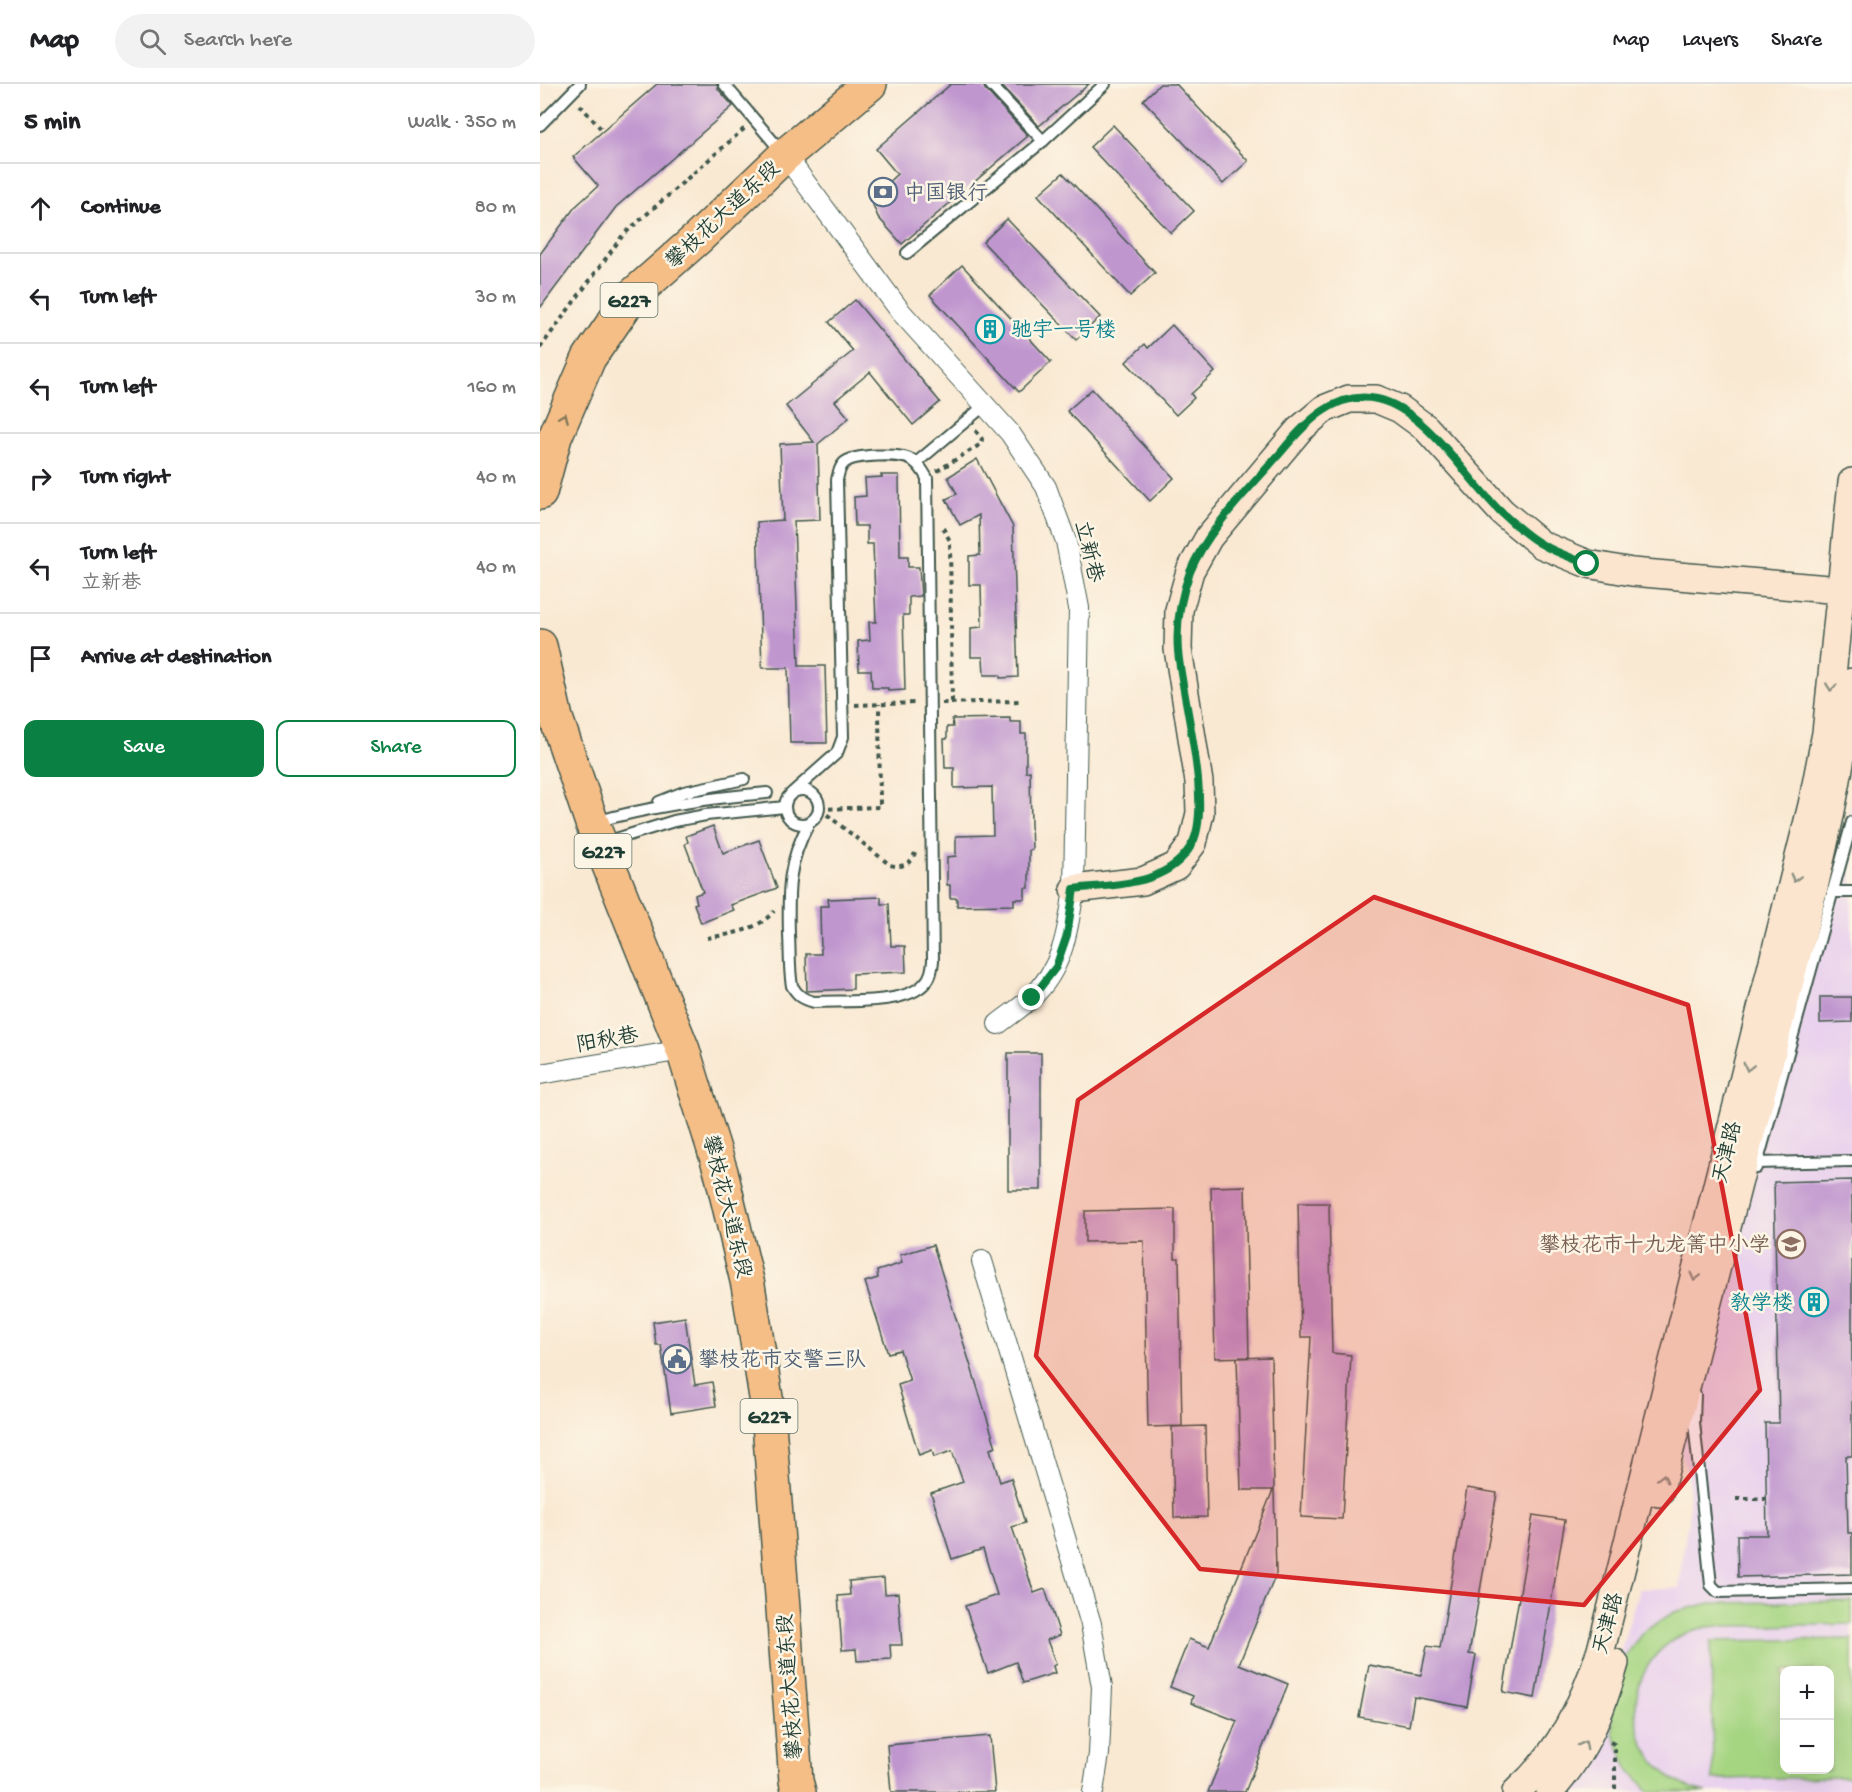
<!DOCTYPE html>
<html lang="en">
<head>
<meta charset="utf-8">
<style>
	body { margin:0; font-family:"Gochi Hand","LXGW WenKai TC",sans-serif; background:#f2f2f2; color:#202124 }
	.controls { position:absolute; right:18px; bottom:18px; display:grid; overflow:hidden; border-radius:12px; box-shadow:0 6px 24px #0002 }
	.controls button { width:54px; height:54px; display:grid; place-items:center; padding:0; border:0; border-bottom:2px solid #e0e0e0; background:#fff; color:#202124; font:30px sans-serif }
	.stop { position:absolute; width:18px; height:18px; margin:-14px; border:4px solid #0b8043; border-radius:50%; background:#fff }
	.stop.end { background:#0b8043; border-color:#fff; box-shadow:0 2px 6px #0008 }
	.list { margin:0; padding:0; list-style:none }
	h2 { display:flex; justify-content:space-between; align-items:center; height:78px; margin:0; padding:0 24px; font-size:26px }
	h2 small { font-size:20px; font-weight:400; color:#757577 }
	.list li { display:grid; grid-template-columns:39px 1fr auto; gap:18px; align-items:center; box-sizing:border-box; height:90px; padding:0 24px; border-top:2px solid #e0e0e0 }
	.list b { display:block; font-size:22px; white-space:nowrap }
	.list p { margin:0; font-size:20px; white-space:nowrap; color:#757577 }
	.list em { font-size:20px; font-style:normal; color:#757577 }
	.actions { display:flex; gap:12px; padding:18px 24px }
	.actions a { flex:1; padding:14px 0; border:2px solid #0b8043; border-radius:12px; text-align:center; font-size:21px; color:#0b8043 }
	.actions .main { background:#0b8043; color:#fff }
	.icon { flex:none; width:33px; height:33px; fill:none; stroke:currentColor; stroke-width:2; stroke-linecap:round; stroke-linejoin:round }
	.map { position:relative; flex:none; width:1312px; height:1708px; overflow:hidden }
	header { display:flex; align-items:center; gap:36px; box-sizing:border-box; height:84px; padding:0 30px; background:#fff; border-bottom:2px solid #e0e0e0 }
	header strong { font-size:28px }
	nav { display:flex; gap:33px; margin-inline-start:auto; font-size:21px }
	.search { width:420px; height:54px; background:#f2f2f2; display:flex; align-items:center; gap:15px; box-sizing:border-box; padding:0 21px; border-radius:33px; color:#757577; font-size:22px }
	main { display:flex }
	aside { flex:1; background:#fff }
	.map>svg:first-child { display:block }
</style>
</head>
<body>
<header>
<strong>Map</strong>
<div class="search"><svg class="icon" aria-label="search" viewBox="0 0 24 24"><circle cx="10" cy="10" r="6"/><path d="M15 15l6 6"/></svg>Search here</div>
<nav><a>Map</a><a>Layers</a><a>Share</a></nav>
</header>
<main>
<aside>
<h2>5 min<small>Walk · 350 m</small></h2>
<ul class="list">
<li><svg class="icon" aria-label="ahead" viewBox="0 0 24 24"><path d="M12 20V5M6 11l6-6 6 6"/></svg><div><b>Continue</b></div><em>80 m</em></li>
<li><svg class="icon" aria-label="left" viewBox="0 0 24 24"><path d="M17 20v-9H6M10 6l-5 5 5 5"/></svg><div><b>Turn left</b></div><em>30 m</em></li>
<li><svg class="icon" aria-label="left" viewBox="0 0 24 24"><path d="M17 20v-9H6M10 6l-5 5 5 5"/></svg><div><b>Turn left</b></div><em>160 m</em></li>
<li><svg class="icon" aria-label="right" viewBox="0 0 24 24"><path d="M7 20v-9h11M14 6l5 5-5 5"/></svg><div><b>Turn right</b></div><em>40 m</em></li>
<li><svg class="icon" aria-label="left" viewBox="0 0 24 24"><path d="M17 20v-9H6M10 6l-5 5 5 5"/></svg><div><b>Turn left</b><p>立新巷</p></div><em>40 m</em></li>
<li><svg class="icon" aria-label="arrive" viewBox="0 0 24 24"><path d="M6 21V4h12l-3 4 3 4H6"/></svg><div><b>Arrive at destination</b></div></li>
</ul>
<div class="actions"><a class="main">Save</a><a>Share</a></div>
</aside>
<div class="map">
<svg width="1312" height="1708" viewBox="0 0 1312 1708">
	<rect width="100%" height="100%" fill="#fcf5e5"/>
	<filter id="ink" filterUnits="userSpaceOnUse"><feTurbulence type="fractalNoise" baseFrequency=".0167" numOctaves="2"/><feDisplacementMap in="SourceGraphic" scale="12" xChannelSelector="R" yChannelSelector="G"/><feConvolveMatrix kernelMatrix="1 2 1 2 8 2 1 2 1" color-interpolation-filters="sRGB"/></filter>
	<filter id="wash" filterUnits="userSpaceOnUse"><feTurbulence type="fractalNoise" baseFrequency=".008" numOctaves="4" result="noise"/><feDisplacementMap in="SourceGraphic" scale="24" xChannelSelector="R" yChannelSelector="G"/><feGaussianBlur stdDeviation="1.35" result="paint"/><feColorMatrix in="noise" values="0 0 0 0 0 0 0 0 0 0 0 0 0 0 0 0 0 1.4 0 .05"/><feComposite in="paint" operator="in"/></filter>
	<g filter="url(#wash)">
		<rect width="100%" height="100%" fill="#f9e9d3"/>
		<path fill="#e9d2ed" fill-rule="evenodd" d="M1312,718V1708H1028L1046,1684L1099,1505L1139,1504L1146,1447L1149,1439V1425L1148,1391L1136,1352ZM1244,1586H1290V1686H1244Z"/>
		<g fill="#a6d582" stroke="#62895b" stroke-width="1.5" fill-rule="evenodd">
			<path d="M1312,1517V1540C1282,1541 1251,1541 1221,1542C1196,1542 1167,1539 1144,1550C1069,1586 1086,1694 1167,1708H1109L1088,1684L1073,1650L1071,1614L1081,1578L1103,1548L1134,1528L1170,1519Z"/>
			<path d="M1312,1555V1693L1173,1695L1171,1557ZM1244,1586H1290V1686H1244Z"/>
		</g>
		<g id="blocks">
			<g fill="#c096cf">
				<path d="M117,0H177L178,5L193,22L76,123L0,224V170L35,123L58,102L33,73Z"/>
				<path d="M411,0H443L445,5L488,52L362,160L338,133L333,121L337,109L357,90L336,65Z"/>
				<path d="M460,0H549L499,42Z"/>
				<path d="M620,0H636L708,77L683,100L603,16Z"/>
				<path d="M573,41L654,127L631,149L550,63Z"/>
				<path d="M523,89L615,189L590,212L498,111Z"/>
				<path d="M467,135L560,233L536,256L443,158Z"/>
				<path d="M422,181L511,278L479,308L390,211Z"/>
				<path d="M315,216L400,318L373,341L330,288L295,317L309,334L278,360L280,436L254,437L259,582H285L287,659H250L248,584H222L217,438L243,436L240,360L274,358L246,322L313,267L289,238Z"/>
				<path d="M632,241L675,288L651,310L654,314L636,331L586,278L605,260L608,264Z"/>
				<path d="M552,305L634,394L610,417L527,327Z"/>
				<path d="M437,375L473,443L478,593L460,594V591H444L443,573H431V544L442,543L441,501H429V472L440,471L439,431L420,441L406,415L417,410L408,393Z"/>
				<path d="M341,391H359L360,473H368V483H379L381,512L369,513V531H363L365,606L348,607V604H332L331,586H319L318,557L330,556L329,538H336L333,460H327V442H315L314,413L326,412L325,394L342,393Z"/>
				<path d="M470,634V638H481V650H486V688L490,687L491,741L492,765L489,766V804H485V815H474V821L417,822V814H410V801H407V773L416,772V752L453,751L452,703L414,704V684H405L404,655H407V643H413L412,635Z"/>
				<path d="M173,742L183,769L219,756L237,804L191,821L194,826L161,839L154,820L157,819L155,811L163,808L145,760L148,758L146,752Z"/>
				<path d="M341,813V820H349L351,862H365L366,888L313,890V905L267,907L266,870H281L280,822H289L288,815Z"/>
				<path d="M1280,913H1312V938L1280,939Z"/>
				<rect x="468" y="969" width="33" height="137"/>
				<path d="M1312,1096V1372H1306L1308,1449H1312V1490L1198,1493L1197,1451H1227L1225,1339H1239L1234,1098Z"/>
				<path d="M705,1102L709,1273L675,1274L671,1103Z"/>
				<path d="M758,1119H789L792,1269L811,1271L802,1435L761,1433L771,1253H761Z"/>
				<path d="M635,1125V1174H639L642,1342L608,1343L604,1157L545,1158V1127Z"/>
				<path d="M393,1161L456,1363L450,1365L460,1398L471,1394L485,1439L472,1443L494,1509L505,1505L520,1551L507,1556L516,1580L513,1582L515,1589L483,1599L476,1578L448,1589L425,1522L457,1511L443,1465L412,1475L391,1409L423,1398L412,1367L394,1373L392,1366L379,1371L358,1301L370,1297L360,1266L348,1269L325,1198L338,1194L337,1187L362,1179L360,1171Z"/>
				<path d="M145,1233L155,1301L172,1298L176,1322L131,1329L121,1261H116L113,1238Z"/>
				<path d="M731,1273L736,1490L699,1580L748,1600L705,1708H668L697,1637L651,1619L653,1612L630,1603L649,1555L669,1563L733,1406H701L697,1274Z"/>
				<path d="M665,1342L667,1433L634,1434L632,1343Z"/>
				<path d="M927,1404L957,1409L929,1570L936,1571L927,1623L874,1613L869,1642L819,1633L829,1581L881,1591L887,1562L900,1564Z"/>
				<path d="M993,1431L1025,1436L995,1614L963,1608Z"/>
				<path d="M344,1494L345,1510L358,1509L362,1561H350L351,1575L317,1577L316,1565L302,1566L298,1512L310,1511L309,1497Z"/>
				<path d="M450,1652L455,1708H351L347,1661Z"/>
			</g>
		</g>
	</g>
	<g filter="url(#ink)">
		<use href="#blocks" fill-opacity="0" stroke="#40574c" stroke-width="1.5"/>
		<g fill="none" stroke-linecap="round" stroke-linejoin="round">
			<g stroke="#40574c" stroke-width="14">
				<g id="lane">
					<path d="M184,0L242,68"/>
					<path d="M450,0L503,57"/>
					<path d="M0,41L40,0"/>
					<path d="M367,169L503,57L565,0"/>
					<path d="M376,379L445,321"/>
					<circle cx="262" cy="723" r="17"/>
					<path d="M252,709L297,669L303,653L297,396C298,391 299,384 304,379C314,370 361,369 372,376C379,380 383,387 387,394L393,877C392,885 391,893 385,899C365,922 303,916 274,918C263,915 258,912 252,902C249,886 250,868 249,851C248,807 247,780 269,739"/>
					<path d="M119,718L144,708L204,695"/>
					<path d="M55,738C112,722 168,714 227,709"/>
					<path d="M63,759L134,737L166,731L245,723"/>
					<path d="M1292,808H1312"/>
					<path d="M1217,1079L1312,1077"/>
					<path d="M1216,1084L1312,738"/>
					<path d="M1155,1310L1154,1338L1171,1501L1178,1508L1312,1505"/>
				</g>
			</g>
			<g stroke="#40574c" stroke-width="22">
				<g id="street">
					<path d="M245,71L361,228L470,349L506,403L526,457L539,524L534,805C528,846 523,885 491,914C481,924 469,931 458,940"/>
					<path d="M0,990L143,966"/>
					<path d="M442,1177L551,1540L562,1603L559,1670L553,1708"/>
				</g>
			</g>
			<g stroke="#40574c" stroke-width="30">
				<g id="secondary">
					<path d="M534,805L603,797L636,782L653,759L660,729L659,698L638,565L639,526L650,487L669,453L759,346L784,325L809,315H836L860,325L886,344L962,428L1002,461L1048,480L1092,488L1312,507"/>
					<path d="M1119,1409L1275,799C1291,732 1304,666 1312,598"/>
					<path d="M976,1708C1020,1669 1043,1621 1061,1566L1272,721L1286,649L1312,398"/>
					<path d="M1010,1708C1046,1667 1060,1631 1075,1579"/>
				</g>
			</g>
			<g stroke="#40574c" stroke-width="36">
				<g id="highway">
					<path d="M0,409L15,353L49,274L91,213L158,154L245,71L330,0"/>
					<path d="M0,562L16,634L52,739L143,966L181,1088L208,1201L228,1326L256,1697L259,1708"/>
				</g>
			</g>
			<g stroke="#40574c" stroke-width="4" stroke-dasharray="4.5 4.5" stroke-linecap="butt">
				<path d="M40,21L63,47"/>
				<path d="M0,264L83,151L205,44"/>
				<path d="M397,387L441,360L442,355L435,346"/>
				<path d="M403,444L410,457L412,619"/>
				<path d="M402,619L479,617"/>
				<path d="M315,621L377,619"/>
				<path d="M280,725L350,781C362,784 370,781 375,769"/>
				<path d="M280,725L340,723L339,620"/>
				<path d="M167,854C191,850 217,847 234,827"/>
				<path d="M1196,1415H1226"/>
				<path d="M1070,1658L1074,1660L1075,1664V1708"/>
			</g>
			<use href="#lane" stroke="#fff" stroke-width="10"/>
			<use href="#street" stroke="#fff" stroke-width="20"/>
			<use href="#secondary" stroke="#fbe5cf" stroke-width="27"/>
			<use href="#highway" stroke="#f6be87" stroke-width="33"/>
		</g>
		<defs><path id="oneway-chevron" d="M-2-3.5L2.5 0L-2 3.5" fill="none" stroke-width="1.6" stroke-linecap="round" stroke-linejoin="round" transform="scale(1.5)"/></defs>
		<use stroke="#807759" href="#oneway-chevron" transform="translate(24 333) rotate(-67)"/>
		<g stroke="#8d9182">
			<use href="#oneway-chevron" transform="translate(1291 603) rotate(96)"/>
			<use href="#oneway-chevron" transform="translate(1255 794) rotate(104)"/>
			<use href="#oneway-chevron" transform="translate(1208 983) rotate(104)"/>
			<use href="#oneway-chevron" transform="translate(1155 1193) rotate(104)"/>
			<use href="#oneway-chevron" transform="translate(1123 1394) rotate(-76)"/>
			<use href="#oneway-chevron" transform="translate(1044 1661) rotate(-62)"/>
		</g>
	</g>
	<g fill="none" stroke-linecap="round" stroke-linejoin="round" filter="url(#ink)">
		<path stroke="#0b8043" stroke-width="8" d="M492,914L516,883L527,851L534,805C576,800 629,802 652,760C673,722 642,613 638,567C636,541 641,512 650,488C667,445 712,402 742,367C765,339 796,306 837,315C887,326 926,395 962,429C974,440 989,454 1003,461C1017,469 1033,474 1047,480"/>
	</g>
	<path fill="#d62828" fill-opacity="0.2" stroke="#d62828" stroke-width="4.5" stroke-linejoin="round" d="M834,813L1148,921L1220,1306L1044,1521L660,1485L496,1272L538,1016Z"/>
	<defs>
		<g id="bank-ring" transform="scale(1.5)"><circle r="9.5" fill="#fcf5e5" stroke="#5c6f8a" stroke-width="1.5"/><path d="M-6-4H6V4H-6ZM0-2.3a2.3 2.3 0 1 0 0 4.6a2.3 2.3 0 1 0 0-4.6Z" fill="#5c6f8a"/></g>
		<g id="building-ring" transform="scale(1.5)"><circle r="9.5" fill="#fcf5e5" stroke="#0f9aa8" stroke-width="1.5"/><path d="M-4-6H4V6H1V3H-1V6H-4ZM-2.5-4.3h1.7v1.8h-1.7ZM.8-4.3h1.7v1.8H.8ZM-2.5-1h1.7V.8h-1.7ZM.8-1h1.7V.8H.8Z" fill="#0f9aa8"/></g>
		<g id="school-ring" transform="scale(1.5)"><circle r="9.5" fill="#fcf5e5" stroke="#8d6e63" stroke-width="1.5"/><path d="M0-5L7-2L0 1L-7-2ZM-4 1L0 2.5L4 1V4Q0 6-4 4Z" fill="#8d6e63"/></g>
		<g id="civic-ring" transform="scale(1.5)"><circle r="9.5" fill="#fcf5e5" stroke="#5c6f8a" stroke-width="1.5"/><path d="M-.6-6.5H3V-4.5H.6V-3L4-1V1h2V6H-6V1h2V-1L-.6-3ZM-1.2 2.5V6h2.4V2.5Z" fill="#5c6f8a"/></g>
	</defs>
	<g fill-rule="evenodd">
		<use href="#bank-ring" x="343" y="108"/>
		<use href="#building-ring" x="450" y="245"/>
		<use href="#school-ring" x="1251" y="1160"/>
		<use href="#building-ring" x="1274" y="1218"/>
		<use href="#civic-ring" x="137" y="1275"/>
	</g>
	<g text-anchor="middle" stroke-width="5" stroke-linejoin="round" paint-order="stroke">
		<g fill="#fcf5e5" stroke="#617469" stroke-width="1.5">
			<rect x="60.5" y="199" width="57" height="34" rx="4.5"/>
			<rect x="34.5" y="750" width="57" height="34" rx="4.5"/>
			<rect x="200.5" y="1315" width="57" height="34" rx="4.5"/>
		</g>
		<g font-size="20" font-weight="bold" fill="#1f3d34">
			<text x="89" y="223">G227</text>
			<text x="63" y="774">G227</text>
			<text x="229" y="1339">G227</text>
		</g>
		<g font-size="21" fill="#4e5e75" stroke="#fcf5e5" text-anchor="start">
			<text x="364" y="115">中国银行</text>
			<text x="158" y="1282">攀枝花市交警三队</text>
		</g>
		<g font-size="21" fill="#1f3d34" stroke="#fcf5e5">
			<text transform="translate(182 130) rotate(-43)" y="7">攀枝花大道东段</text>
			<text transform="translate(550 467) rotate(76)" y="7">立新巷</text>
			<text transform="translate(67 955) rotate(-10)" y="7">阳秋巷</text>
			<text transform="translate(1186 1068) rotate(-76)" y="7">天津路</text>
			<text transform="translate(188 1122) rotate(76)" y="7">攀枝花大道东段</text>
			<text transform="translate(1067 1539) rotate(-75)" y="7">天津路</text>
			<text transform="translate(249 1603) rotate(-94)" y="7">攀枝花大道东段</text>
		</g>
		<g font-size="21" fill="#0d838f" stroke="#fcf5e5" text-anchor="start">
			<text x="471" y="252">驰宇一号楼</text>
			<text x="1253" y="1225" text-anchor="end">教学楼</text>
		</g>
		<g font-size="21" fill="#785e54" stroke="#fcf5e5" text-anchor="end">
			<text x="1230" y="1167">攀枝花市十九龙箐中小学</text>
		</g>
	</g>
</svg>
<div class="controls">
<button>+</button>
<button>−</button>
</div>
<div class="stop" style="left:1047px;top:480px"></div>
<div class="stop end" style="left:492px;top:914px"></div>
</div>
</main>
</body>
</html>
